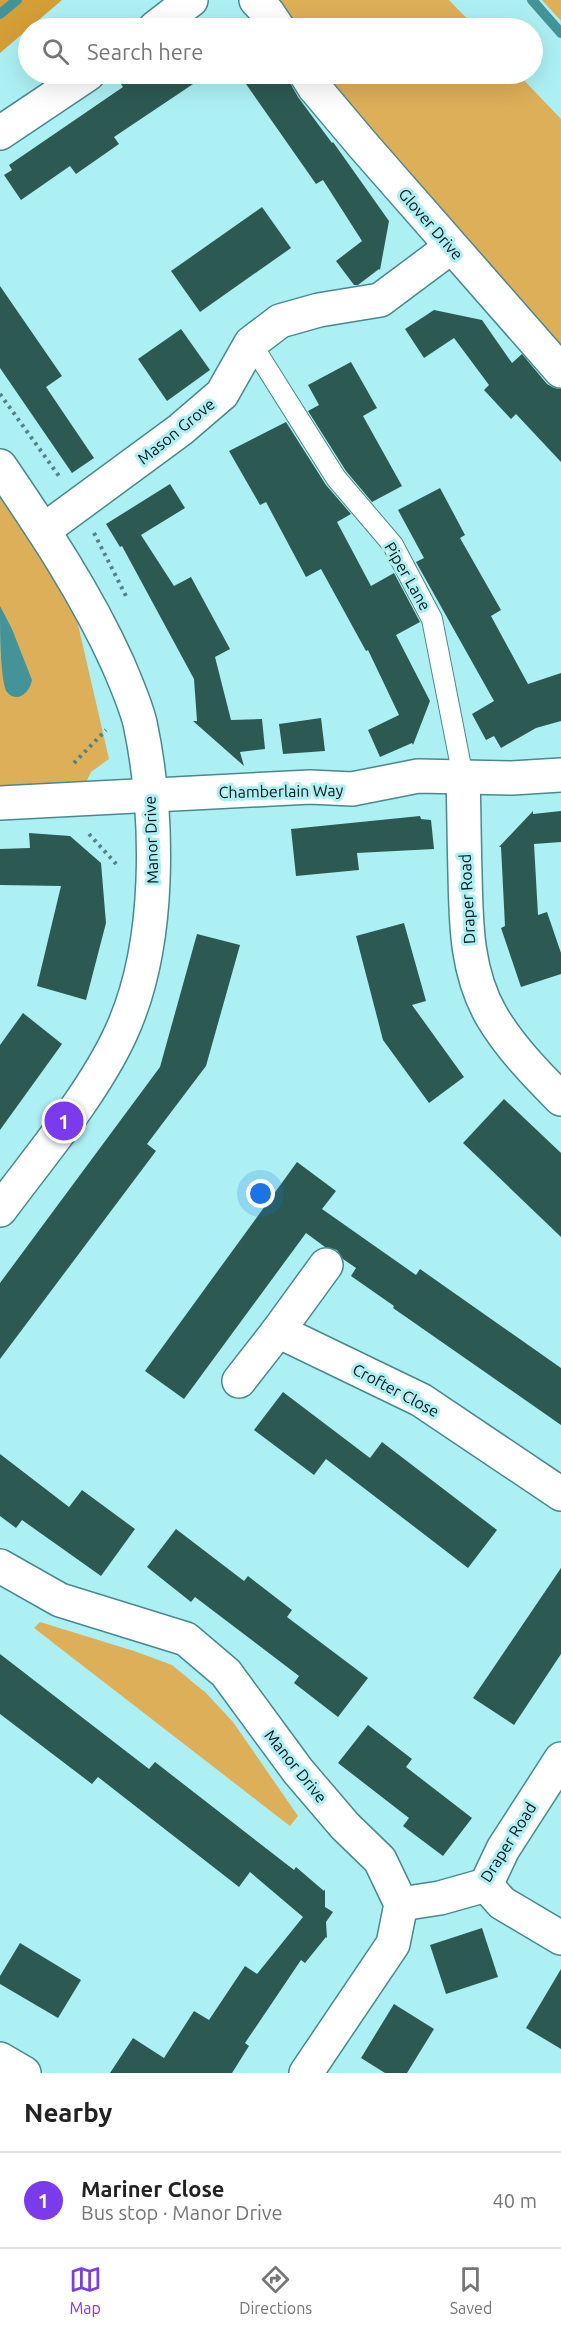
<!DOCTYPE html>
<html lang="en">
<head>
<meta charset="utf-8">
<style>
	body { margin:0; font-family:Ubuntu,sans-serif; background:#f6f6f6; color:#222 }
	.you { position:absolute; left:261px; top:1194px; width:21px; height:21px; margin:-15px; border:4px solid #fff; border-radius:50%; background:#1a73e8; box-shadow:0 0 0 9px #1a73e833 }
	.badge { display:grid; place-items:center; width:39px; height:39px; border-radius:50%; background:#7c3aed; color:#fff; font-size:20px; font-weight:700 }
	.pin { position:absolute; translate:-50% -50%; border:3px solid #fff; box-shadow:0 2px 6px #0006 }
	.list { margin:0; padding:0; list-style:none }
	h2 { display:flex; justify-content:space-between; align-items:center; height:78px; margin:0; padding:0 24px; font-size:26px }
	h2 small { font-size:20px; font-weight:400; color:#767676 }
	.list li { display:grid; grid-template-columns:39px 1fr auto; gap:18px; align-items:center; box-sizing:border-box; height:96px; padding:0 24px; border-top:2px solid #e0e0e0 }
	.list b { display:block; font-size:22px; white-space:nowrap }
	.list p { margin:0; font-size:20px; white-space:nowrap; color:#767676 }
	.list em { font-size:20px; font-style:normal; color:#767676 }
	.icon { flex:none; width:33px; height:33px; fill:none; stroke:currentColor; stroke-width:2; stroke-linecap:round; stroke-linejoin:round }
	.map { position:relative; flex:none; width:561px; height:2073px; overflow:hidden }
	.search { position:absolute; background:#fff; box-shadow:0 6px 24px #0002; left:18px; right:18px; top:18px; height:66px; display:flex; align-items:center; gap:15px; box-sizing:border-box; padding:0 21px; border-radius:33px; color:#767676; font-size:22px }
	.sheet { height:174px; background:#fff }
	nav { display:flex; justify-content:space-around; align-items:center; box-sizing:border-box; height:84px; border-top:2px solid #e0e0e0; background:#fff; font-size:16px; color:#767676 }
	nav a { display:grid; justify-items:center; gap:3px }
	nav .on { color:#7c3aed }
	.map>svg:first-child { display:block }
</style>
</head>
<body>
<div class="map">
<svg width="561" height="2073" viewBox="0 0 561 2073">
	<rect width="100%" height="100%" fill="#adf0f3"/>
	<g fill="#deaf59">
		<path d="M265,0H449L476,28H284Z"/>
		<path d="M542,0H561V21Z"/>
		<path d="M318,74H518L561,119V345L496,279Z"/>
		<path d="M0,483L74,607L109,759L91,772L81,793L0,795Z"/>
		<path d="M40,1622L134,1651L172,1665L206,1693L233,1722L298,1816L290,1826L34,1628Z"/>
	</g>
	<path fill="#d59f37" d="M0,0H62L0,53Z"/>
	<path fill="#429499" d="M0,606L12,629L32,680C30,692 17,705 6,691C0,676 0,626 0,606Z"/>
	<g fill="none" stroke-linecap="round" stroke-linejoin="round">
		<g stroke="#429499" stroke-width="10">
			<path d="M532,0L561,33"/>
			<path d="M0,14L17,0"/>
		</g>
	</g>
	<g fill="#2c5a52">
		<path d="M114,74H208L114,137L119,144L76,174L70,166L21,200L4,175L12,170L9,165L123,87Z"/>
		<path d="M239,74H285L298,97L332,143L333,142L389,221L380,270L379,269L358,285H354L336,261L362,241L323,180L316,184Z"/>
		<path d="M262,207L291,248L200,312L171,271Z"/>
		<path d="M0,286L62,376L46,387L94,458L72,473L0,368Z"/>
		<path d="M434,310L482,320L512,363L522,354L547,384L554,388L561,389V462L516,414L511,419L484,390L489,385L454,338L424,358L405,329Z"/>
		<path d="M181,329L210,370L167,401L138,359Z"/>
		<path d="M351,362L377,408L363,416L402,486L372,502L346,471L308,411L319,405L308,385Z"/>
		<path d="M286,422L326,485L351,514L337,522L371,586L394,573L420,622L396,635L430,701L413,745L412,743L380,757L368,730L399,715L368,650L366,651L321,569L306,577L266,502L260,505L229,451Z"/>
		<path d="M170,484L185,508L141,535L174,586L191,577L230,649L215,657L231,720L262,719L265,749L240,752L244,766L193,721H197L194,679L122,546L120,547L106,524Z"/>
		<path d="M440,488L465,535L460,538L501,610L491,616L528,684L561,673V721L536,728L501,748L494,736L486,740L472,714L494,701L416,562L424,558L398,510Z"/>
		<path d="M321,718L325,751L283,754L279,724Z"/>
		<path d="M533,811V814L561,811V842L534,844L538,915L547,912L561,953V974L521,987L501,928L505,926L501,847H499Z"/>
		<path d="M420,816L421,819L431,820L434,849L357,853L359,870L296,876L291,829Z"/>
		<path d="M29,833L70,836L101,863L106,923L86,1000L37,986L61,886L0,885V849L30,848Z"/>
		<path d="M404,923L426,1001L412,1005L464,1077L429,1103L383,1040L356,936Z"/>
		<path d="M197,934L240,945L206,1066L147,1144L156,1151L0,1359V1283L160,1067Z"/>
		<path d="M23,1013L62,1044L0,1130V1045Z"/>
		<path d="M504,1099L561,1153V1237L463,1143Z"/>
		<path d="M297,1162L336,1191L322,1209L416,1275L420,1269L561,1368V1425L393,1308L394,1306L351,1276L356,1268L343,1259L337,1250L325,1247L306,1233L184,1399L145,1371Z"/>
		<path d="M283,1392L370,1458L382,1442L497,1530L468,1568L326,1459L314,1475L254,1430Z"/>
		<path d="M0,1454L69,1507L82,1490L135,1529L101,1576L22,1520L16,1528L0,1516Z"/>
		<path d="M176,1529L244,1581L248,1576L292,1610L287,1617L368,1678L338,1717L294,1683L299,1676L195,1597L191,1602L147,1567Z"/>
		<path d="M561,1568V1654L514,1725L473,1698Z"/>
		<path d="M0,1654L149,1769L155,1762L294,1870L296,1867L324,1891L325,1889V1907L333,1912L326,1922L327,1938L326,1937L305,1963L301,1960L245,2043L249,2046L232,2073H110L133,2038L164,2058L194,2011L209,2020L245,1966L257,1974L303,1917L250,1872L239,1887L98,1777L92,1784L0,1714Z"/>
		<path d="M368,1725L412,1759L406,1767L472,1818L443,1856L403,1826L409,1818L338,1763Z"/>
		<path d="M482,1928L498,1977L446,1994L430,1945Z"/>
		<path d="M20,1943L81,1980L58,2018L0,1984V1976Z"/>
		<path d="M561,1969V2049L526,2028Z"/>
		<path d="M394,2004L434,2029L407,2073H385L361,2058Z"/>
	</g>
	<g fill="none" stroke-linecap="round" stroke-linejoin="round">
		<g stroke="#48898d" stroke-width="22">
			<path id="lane" d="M251,343L336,478L393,545L432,619L463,777"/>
		</g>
		<g stroke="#48898d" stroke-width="36">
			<g id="street">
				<path d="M256,0L268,13L278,28"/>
				<path d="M155,28L191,0"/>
				<path d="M306,74L314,87L362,144L561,371"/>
				<path d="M0,133L88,74"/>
				<path d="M44,530L180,430L222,394L251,343L280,321L319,310L380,300L451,247"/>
				<path d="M463,777C464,809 464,841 465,873C466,922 466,971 491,1015C509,1046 536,1074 561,1099"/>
				<path d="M0,803L310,787L352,789L418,776L512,778L561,775"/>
				<path d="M278,1331L326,1265"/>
				<path d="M239,1381L278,1331L421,1400L561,1494"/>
				<path d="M486,1885L502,1903L561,1938"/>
				<path d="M401,1904L440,1898L486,1885L503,1849L561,1759"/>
				<path d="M0,2059L24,2073"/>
			</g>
		</g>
		<g stroke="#48898d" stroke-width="36">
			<g id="secondary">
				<path d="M0,466C43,529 86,593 118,664C126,683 135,703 140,723C151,775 155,829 153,881C151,934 143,986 120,1035C92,1095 40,1156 0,1210"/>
				<path d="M0,1566L60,1600L186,1639L226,1673L298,1771L345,1826L380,1860L401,1904L393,1944L306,2073"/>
			</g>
		</g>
		<g stroke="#568285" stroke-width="4" stroke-dasharray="3 4.5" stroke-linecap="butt">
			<path d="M0,394L59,476"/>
			<path d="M94,533L126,596"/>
			<path d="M74,763L106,730"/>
			<path d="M89,834L118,866"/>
		</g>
		<use href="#lane" stroke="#fff" stroke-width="20"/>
		<use href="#street" stroke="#fff" stroke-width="33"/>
		<use href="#secondary" stroke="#fff" stroke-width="33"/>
	</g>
	<g text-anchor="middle" stroke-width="6" stroke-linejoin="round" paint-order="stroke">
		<g font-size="16" fill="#001517" stroke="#adf0f3">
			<text transform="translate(431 224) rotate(49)" y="6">Glover Drive</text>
			<text transform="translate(176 431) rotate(-39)" y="6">Mason Grove</text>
			<text transform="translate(408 576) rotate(60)" y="6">Piper Lane</text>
			<text transform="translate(281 791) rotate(-1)" y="6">Chamberlain Way</text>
			<text transform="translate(151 840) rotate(-92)" y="6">Manor Drive</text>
			<text transform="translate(467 899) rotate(-93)" y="6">Draper Road</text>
			<text transform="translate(396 1390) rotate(28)" y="6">Crofter Close</text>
			<text transform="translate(296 1766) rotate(51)" y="6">Manor Drive</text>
			<text transform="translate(508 1842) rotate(-58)" y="6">Draper Road</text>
		</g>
	</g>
</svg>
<div class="you"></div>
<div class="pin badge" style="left:64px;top:1121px">1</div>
<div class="search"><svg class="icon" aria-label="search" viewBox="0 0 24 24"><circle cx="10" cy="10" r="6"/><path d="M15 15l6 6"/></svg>Search here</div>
</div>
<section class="sheet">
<h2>Nearby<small></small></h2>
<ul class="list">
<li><span class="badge">1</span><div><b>Mariner Close</b><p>Bus stop · Manor Drive</p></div><em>40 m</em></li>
</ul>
</section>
<nav>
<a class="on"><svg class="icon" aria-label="map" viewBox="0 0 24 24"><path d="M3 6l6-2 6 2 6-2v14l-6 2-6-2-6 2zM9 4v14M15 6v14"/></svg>Map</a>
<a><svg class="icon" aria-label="directions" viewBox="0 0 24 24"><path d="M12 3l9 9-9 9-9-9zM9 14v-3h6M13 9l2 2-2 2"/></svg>Directions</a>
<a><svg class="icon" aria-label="saved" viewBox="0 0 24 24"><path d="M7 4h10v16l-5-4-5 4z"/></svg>Saved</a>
</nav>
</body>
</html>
